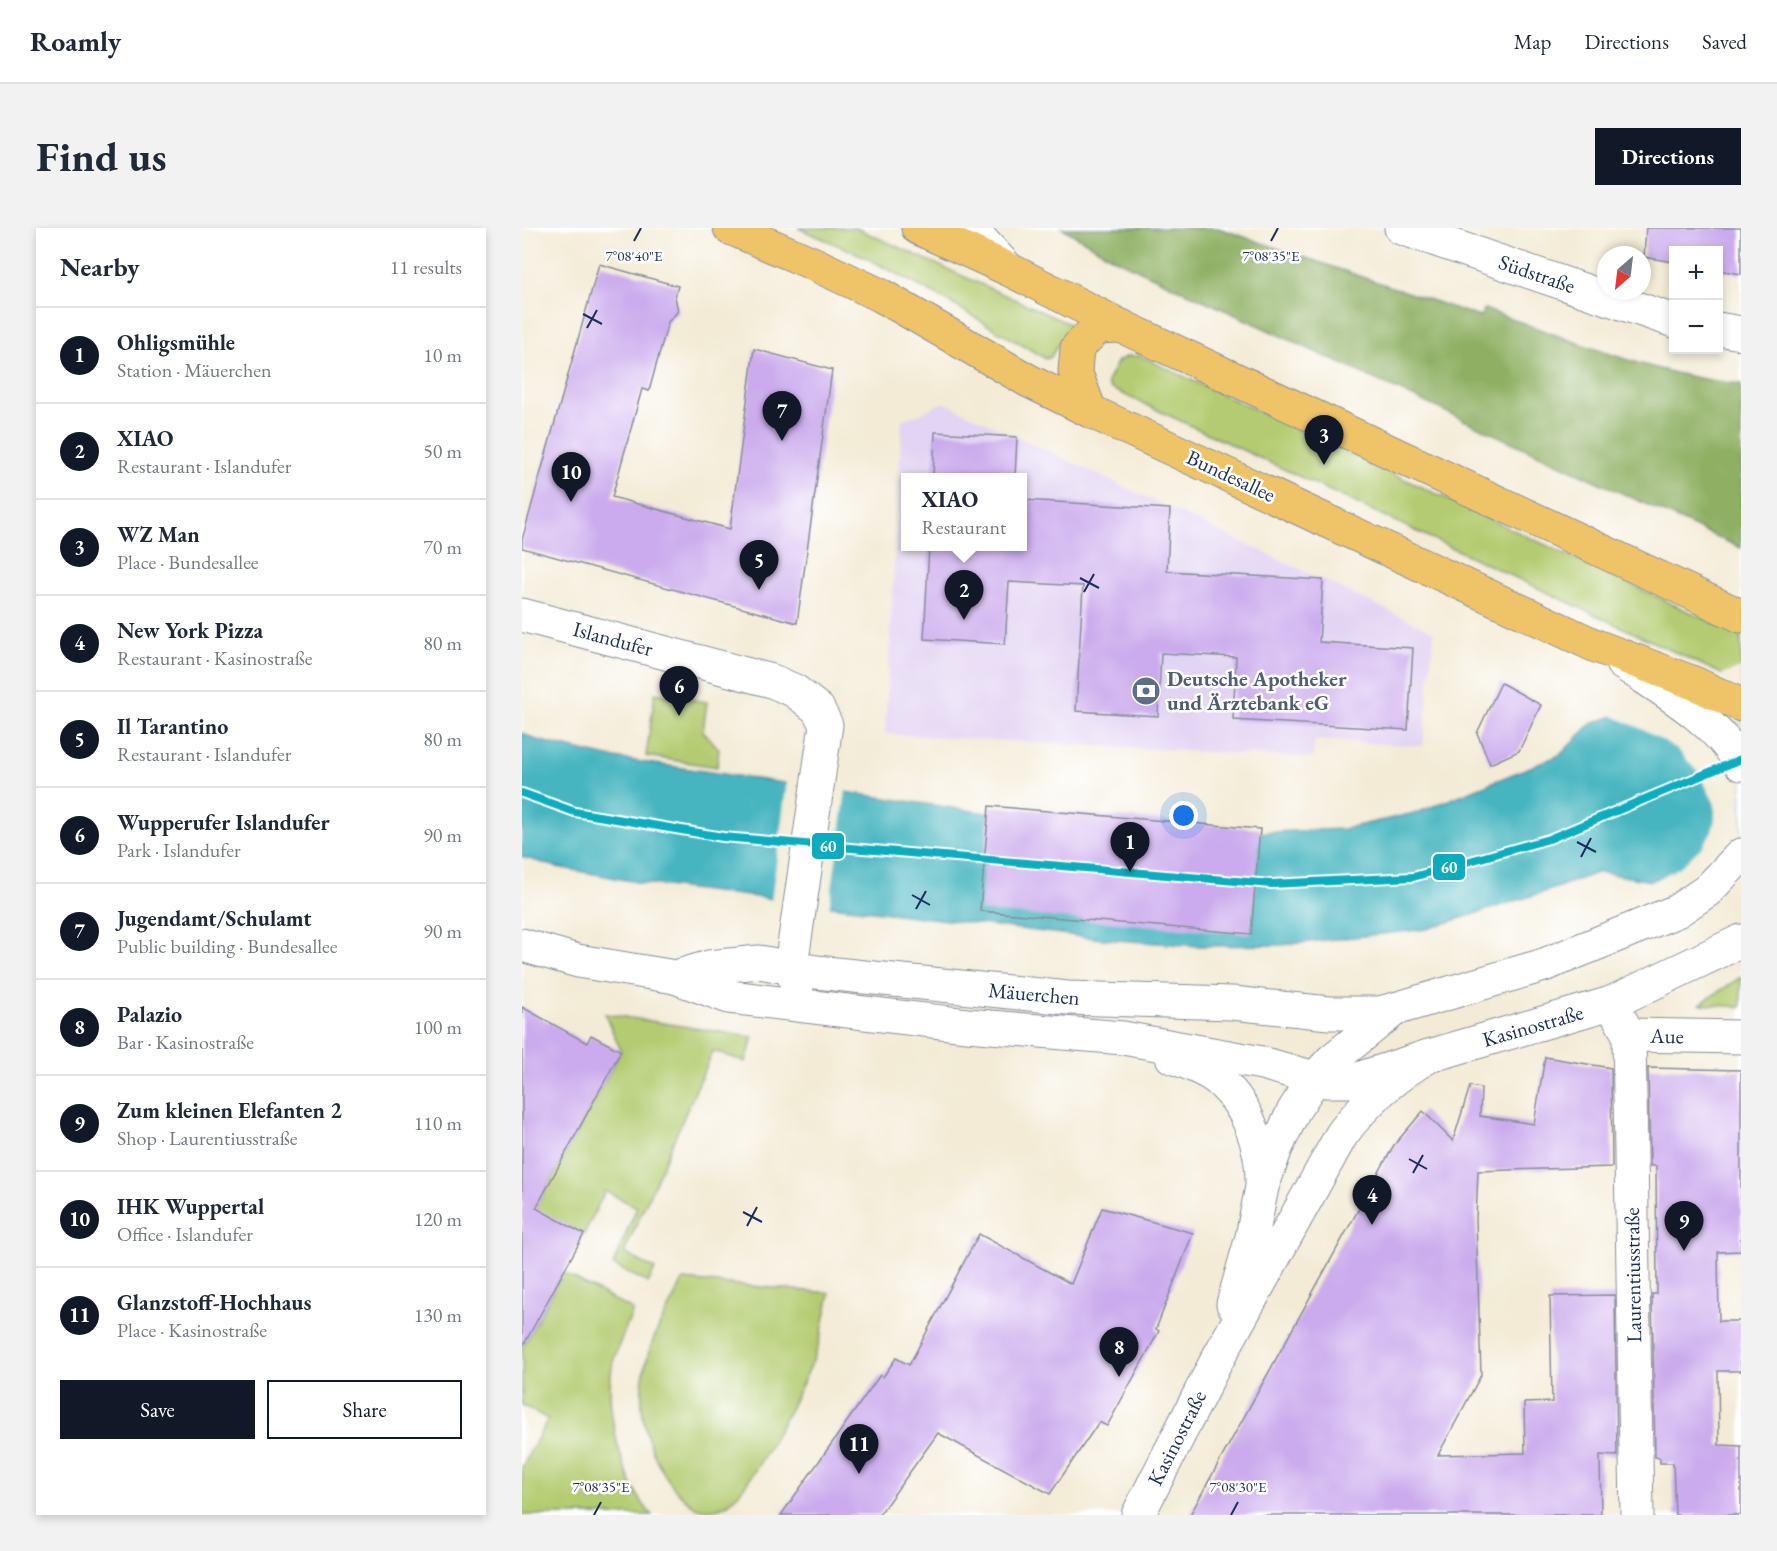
<!DOCTYPE html>
<html lang="en">
<head>
<meta charset="utf-8">
<style>
	body { margin:0; font-family:"EB Garamond",serif; background:#f2f2f3; color:#1f2937 }
	.controls { position:absolute; right:18px; top:18px; display:grid; overflow:hidden; border-radius:0px; box-shadow:0 3px 9px #0003 }
	.controls button { width:54px; height:54px; display:grid; place-items:center; padding:0; border:0; border-bottom:2px solid #e0e1e3; background:#fff; color:#1f2937; font:30px sans-serif }
	.compass { position:absolute; left:1075px; top:18px; width:54px; height:54px; border-radius:50%; background:#fff; box-shadow:0 3px 9px #0003; rotate:208deg }
	.you { position:absolute; left:662px; top:588px; width:21px; height:21px; margin:-15px; border:4px solid #fff; border-radius:50%; background:#1a73e8; box-shadow:0 0 0 9px #1a73e833 }
	.badge { display:grid; place-items:center; width:39px; height:39px; border-radius:50%; background:#111827; color:#fff; font-size:20px; font-weight:700 }
	.pin { position:absolute; translate:-50% -50px; filter:drop-shadow(0 2px 3px #0008) }
	.pin::after { content:''; position:absolute; top:32px; width:21px; height:18px; background:inherit; clip-path:polygon(0 0,100% 0,50% 100%) }
	.popup { position:absolute; left:379px; top:245px; width:126px; height:78px; box-sizing:border-box; display:grid; place-content:center; border-radius:0px; background:#fff; filter:drop-shadow(0 2px 4px #0005); font-size:20px; white-space:nowrap; color:#747a83 }
	.popup b { font-size:22px; color:#1f2937 }
	.popup::after { content:''; position:absolute; left:50%; top:100%; margin-left:-12px; border:12px solid transparent; border-top-color:#fff }
	.list { margin:0; padding:0; list-style:none }
	h2 { display:flex; justify-content:space-between; align-items:center; height:78px; margin:0; padding:0 24px; font-size:26px }
	h2 small { font-size:20px; font-weight:400; color:#747a83 }
	.list li { display:grid; grid-template-columns:39px 1fr auto; gap:18px; align-items:center; box-sizing:border-box; height:96px; padding:0 24px; border-top:2px solid #e0e1e3 }
	.list b { display:block; font-size:22px; white-space:nowrap }
	.list p { margin:0; font-size:20px; white-space:nowrap; color:#747a83 }
	.list em { font-size:20px; font-style:normal; color:#747a83 }
	.actions { display:flex; gap:12px; padding:18px 24px }
	.actions a { flex:1; padding:14px 0; border:2px solid #111827; border-radius:0px; text-align:center; font-size:21px; color:#111827 }
	.actions .main { background:#111827; color:#fff }
	.map { position:relative; flex:none; width:1219px; height:1287px; overflow:hidden; border-radius:0px }
	header { display:flex; align-items:center; gap:36px; box-sizing:border-box; height:84px; padding:0 30px; background:#fff; border-bottom:2px solid #e0e1e3 }
	header strong { font-size:28px }
	nav { display:flex; gap:33px; margin-inline-start:auto; font-size:21px }
	.intro { display:flex; align-items:center; justify-content:space-between; box-sizing:border-box; height:144px; padding:0 36px }
	h1 { margin:0; font-size:42px }
	.button { padding:15px 27px; border-radius:0px; background:#111827; color:#fff; font-size:21px; font-weight:700 }
	main { display:flex; gap:36px; padding:0 36px }
	aside { flex:1; background:#fff; border-radius:0px; box-shadow:0 3px 9px #0003 }
	.map>svg:first-child { display:block }
</style>
</head>
<body>
<header>
<strong>Roamly</strong>
<nav><a>Map</a><a>Directions</a><a>Saved</a></nav>
</header>
<div class="intro"><h1>Find us</h1><a class="button">Directions</a></div>
<main>
<aside>
<h2>Nearby<small>11 results</small></h2>
<ul class="list">
<li><span class="badge">1</span><div><b>Ohligsmühle</b><p>Station · Mäuerchen</p></div><em>10 m</em></li>
<li><span class="badge">2</span><div><b>XIAO</b><p>Restaurant · Islandufer</p></div><em>50 m</em></li>
<li><span class="badge">3</span><div><b>WZ Man</b><p>Place · Bundesallee</p></div><em>70 m</em></li>
<li><span class="badge">4</span><div><b>New York Pizza</b><p>Restaurant · Kasinostraße</p></div><em>80 m</em></li>
<li><span class="badge">5</span><div><b>Il Tarantino</b><p>Restaurant · Islandufer</p></div><em>80 m</em></li>
<li><span class="badge">6</span><div><b>Wupperufer Islandufer</b><p>Park · Islandufer</p></div><em>90 m</em></li>
<li><span class="badge">7</span><div><b>Jugendamt/Schulamt</b><p>Public building · Bundesallee</p></div><em>90 m</em></li>
<li><span class="badge">8</span><div><b>Palazio</b><p>Bar · Kasinostraße</p></div><em>100 m</em></li>
<li><span class="badge">9</span><div><b>Zum kleinen Elefanten 2</b><p>Shop · Laurentiusstraße</p></div><em>110 m</em></li>
<li><span class="badge">10</span><div><b>IHK Wuppertal</b><p>Office · Islandufer</p></div><em>120 m</em></li>
<li><span class="badge">11</span><div><b>Glanzstoff-Hochhaus</b><p>Place · Kasinostraße</p></div><em>130 m</em></li>
</ul>
<div class="actions"><a class="main">Save</a><a>Share</a></div>
</aside>
<div class="map">
<svg width="1219" height="1287" viewBox="0 0 1219 1287">
	<rect width="100%" height="100%" fill="#fff"/>
	<filter id="ink" filterUnits="userSpaceOnUse"><feTurbulence type="fractalNoise" baseFrequency=".0167" numOctaves="2"/><feDisplacementMap in="SourceGraphic" scale="12" xChannelSelector="R" yChannelSelector="G"/><feConvolveMatrix kernelMatrix="1 2 1 2 8 2 1 2 1" color-interpolation-filters="sRGB"/></filter>
	<filter id="wash" filterUnits="userSpaceOnUse"><feTurbulence type="fractalNoise" baseFrequency=".008" numOctaves="4" result="noise"/><feDisplacementMap in="SourceGraphic" scale="24" xChannelSelector="R" yChannelSelector="G"/><feGaussianBlur stdDeviation="1.35" result="paint"/><feColorMatrix in="noise" values="0 0 0 0 0 0 0 0 0 0 0 0 0 0 0 0 0 1.4 0 .05"/><feComposite in="paint" operator="in"/></filter>
	<g filter="url(#wash)">
		<rect width="100%" height="100%" fill="#f3ebd5"/>
		<path fill="#e2d4f3" fill-rule="evenodd" d="M421,174L912,404L901,518L793,512L791,530L363,506L380,191L396,187ZM384,249H500V318H384Z"/>
		<g fill="#b4cc71" stroke="#687e68" stroke-width="1.5">
			<path d="M276,0H334L552,98L553,103L538,113L529,129L524,131L420,70L339,27Z"/>
			<path d="M606,128H618L1219,408V455L588,160L585,154L596,133Z"/>
			<path d="M133,465L185,474L181,503L197,521L195,539L124,528Z"/>
			<path d="M1219,749V779L1178,776Z"/>
			<path d="M83,786L231,809L224,834L191,823L102,1025L133,1041L126,1055L91,1037L115,979L83,963L62,1006L10,987L99,823Z"/>
			<path d="M41,1045L111,1082C105,1099 96,1116 91,1134C81,1178 99,1253 130,1287H0V1239L26,1191L0,1177V1120Z"/>
			<path d="M161,1052L308,1065C304,1083 301,1101 296,1119C288,1146 225,1270 202,1278C180,1287 170,1279 155,1263C124,1227 112,1177 125,1131C132,1103 149,1077 161,1052Z"/>
		</g>
		<path fill="#8fb063" stroke="#557060" stroke-width="1.5" d="M540,0H696L958,89L962,81C1045,110 1131,148 1219,156V320L657,61L591,30Z"/>
		<path fill="#46b5c0" stroke="#30728f" stroke-width="1.5" d="M1219,443V619L1129,653L1077,644L1028,662L905,701L759,717L677,718L580,711L120,655L35,639L0,629V505L15,512L86,529L478,587L723,605L821,601L897,584L1038,527L1069,496Z"/>
		<g fill="#f3ebd5">
			<path d="M1219,440V623L1127,656L1158,639L1180,619L1190,604L1193,591V576L1177,545L1155,521L1122,502L1087,486Z"/>
			<path d="M265,553L324,562L307,681L249,674Z"/>
		</g>
		<g id="blocks">
			<g fill="#cbabed">
				<path d="M1124,0H1219V46L1197,42V22H1152V34L1122,29Z"/>
				<path d="M77,36L156,58L153,69L156,83L146,94L127,163L120,161L90,269L208,301L232,121L310,142L275,395L0,320V312Z"/>
				<path d="M413,204L495,209L493,249H411Z"/>
				<path d="M501,272L648,281L645,343L801,352L797,414L891,420L886,502L711,492L714,429L639,425L636,488L554,483L561,358L487,354L483,416L402,411L407,318H501Z"/>
				<path d="M979,455L1019,477L997,523L968,536L955,505Z"/>
				<path d="M467,578L738,601L729,706L458,683Z"/>
				<path d="M0,779L65,815L69,807L99,823L14,980L62,1006L0,1120Z"/>
				<path d="M1023,829L1089,840L1090,939L956,943L954,991L959,1147L916,1227L1003,1225L1002,1175L1030,1174L1028,1068L1093,1067L1095,1228L1078,1227L1079,1287H668L872,917L901,883L931,913L948,858L959,860L958,888L1012,896Z"/>
				<path d="M1126,840L1219,842V1023L1196,1024L1197,1093H1219V1143H1196L1197,1217L1219,1218V1287H1153L1151,1235H1138V1230L1133,1229L1130,1066H1135L1134,938H1128Z"/>
				<path d="M580,980L671,1005L634,1101L637,1103L585,1198L577,1194L528,1266L416,1205L357,1287H259L358,1147L361,1149L374,1130L387,1137L457,1006L549,1056Z"/>
			</g>
		</g>
	</g>
	<g filter="url(#ink)">
		<use href="#blocks" fill-opacity="0" stroke="#878d9a" stroke-width="1.5"/>
		<g fill="none" stroke-linecap="round" stroke-linejoin="round">
			<g stroke="#878d9a" stroke-width="35">
				<g id="minor">
					<path d="M448,0L486,41"/>
					<path d="M1089,775L1107,807L1115,1287"/>
					<path d="M1107,807L1219,809"/>
				</g>
			</g>
			<g stroke="#878d9a" stroke-width="35">
				<g id="tertiary">
					<path d="M879,0L1152,93"/>
					<path d="M1196,101L1219,105"/>
					<path d="M0,387L250,453L273,463L296,481L304,497L269,738L275,758"/>
					<path d="M1100,435C1142,463 1194,492 1219,536"/>
					<path d="M0,717L56,733L153,749L207,769L445,797L601,810L740,835L803,853H830L907,828"/>
					<path d="M153,749L187,739L237,734L294,744L546,770L710,775L807,785H857L873,781"/>
					<path d="M650,829C664,834 689,844 700,855C726,879 741,920 740,956"/>
					<path d="M711,1076L730,1009L740,959L754,920L772,882L793,850L810,832L873,781L1022,737L1155,683L1186,662L1219,627"/>
					<path d="M616,1287L695,1132L820,906C844,874 871,848 907,828L1089,775L1219,713"/>
				</g>
			</g>
			<g stroke="#878d9a" stroke-width="35">
				<g id="primary">
					<path d="M208,0L290,35L360,68L507,153L568,183L1074,418L1172,455L1219,477"/>
					<path d="M396,0L486,41L599,98L1219,388"/>
					<path d="M568,183L553,143L555,120L576,99L599,98"/>
				</g>
			</g>
			<use href="#minor" stroke="#fff" stroke-width="33"/>
			<use href="#tertiary" stroke="#fff" stroke-width="33"/>
			<use href="#primary" stroke="#efc469" stroke-width="33"/>
			<g stroke="#fff" stroke-width="12">
				<path id="metro-1" d="M0,565L53,584L201,609L749,656L891,649L1027,611L1219,531"/>
			</g>
			<use href="#metro-1" stroke="#0bacbf" stroke-width="8"/>
		</g>
	</g>
	<path fill="none" stroke="#1b2f5e" stroke-width="2" d="M112,13L119,0M749,13L756,0M61,86L80,96M65,100L75,82M558,350L577,360M562,364L572,346M1055,614L1074,624M1059,629L1069,610M390,667L408,677M394,681L404,663M887,931L905,941M891,945L901,927M221,984L240,994M225,998L235,979M72,1287L79,1274M709,1287L716,1274"/>
	<defs>
		<g id="bank-disc" transform="scale(1.5)"><circle r="9.5" fill="#5c6f8a" stroke="#fff"/><path d="M-6-4H6V4H-6ZM0-2.3a2.3 2.3 0 1 0 0 4.6a2.3 2.3 0 1 0 0-4.6Z" fill="#fff"/></g>
	</defs>
	<g fill-rule="evenodd">
		<use href="#bank-disc" x="624" y="463"/>
	</g>
	<g text-anchor="middle" stroke-width="5" stroke-linejoin="round" paint-order="stroke">
		<g font-size="21" fill="#1b2f5e" stroke="#fff">
			<text transform="translate(1015 46) rotate(19)" y="7">Südstraße</text>
			<text transform="translate(709 248) rotate(25)" y="7">Bundesallee</text>
			<text transform="translate(91 411) rotate(15)" y="7">Islandufer</text>
			<text transform="translate(512 766) rotate(5)" y="7">Mäuerchen</text>
			<text transform="translate(1011 798) rotate(-16)" y="7">Kasinostraße</text>
			<text transform="translate(1145 808) rotate(1)" y="7">Aue</text>
			<text transform="translate(1111 1047) rotate(-91)" y="7">Laurentiusstraße</text>
			<text transform="translate(655 1210) rotate(-63)" y="7">Kasinostraße</text>
		</g>
		<g font-size="21" font-weight="bold" fill="#4e5e75" stroke="#fff" text-anchor="start">
			<text x="645" y="458">Deutsche Apotheker<tspan x="645" dy="24">und Ärztebank eG</tspan></text>
		</g>
	</g>
	<g font-size="15" text-anchor="middle" fill="#1b2f5e" stroke="#fff" stroke-width="5" stroke-linejoin="round" paint-order="stroke">
		<text x="112" y="33">7°08'40"E</text>
		<text x="749" y="33">7°08'35"E</text>
		<text x="79" y="1264">7°08'35"E</text>
		<text x="716" y="1264">7°08'30"E</text>
	</g>
	<g stroke="#fff" stroke-width="2">
		<rect x="289" y="604" width="34" height="28" rx="6" fill="#0bacbf"/>
		<rect x="910" y="625" width="34" height="28" rx="6" fill="#0bacbf"/>
	</g>
	<g font-size="16" text-anchor="middle" font-weight="bold" fill="#fff">
		<text x="306" y="624">60</text>
		<text x="927" y="645">60</text>
	</g>
</svg>
<div class="controls">
<button>+</button>
<button>−</button>
</div>
<svg class="compass" viewBox="-18 -18 36 36"><path d="M0-13l5 13h-10z" fill="#e53935"/><path d="M0 13l5-13h-10z" fill="#747a83"/></svg>
<div class="you"></div>
<div class="pin badge" style="left:608px;top:644px">1</div>
<div class="pin badge" style="left:442px;top:392px">2</div>
<div class="popup"><b>XIAO</b>Restaurant</div>
<div class="pin badge" style="left:802px;top:237px">3</div>
<div class="pin badge" style="left:850px;top:997px">4</div>
<div class="pin badge" style="left:237px;top:362px">5</div>
<div class="pin badge" style="left:157px;top:488px">6</div>
<div class="pin badge" style="left:260px;top:213px">7</div>
<div class="pin badge" style="left:597px;top:1149px">8</div>
<div class="pin badge" style="left:1162px;top:1023px">9</div>
<div class="pin badge" style="left:49px;top:274px">10</div>
<div class="pin badge" style="left:337px;top:1246px">11</div>
</div>
</main>
</body>
</html>
